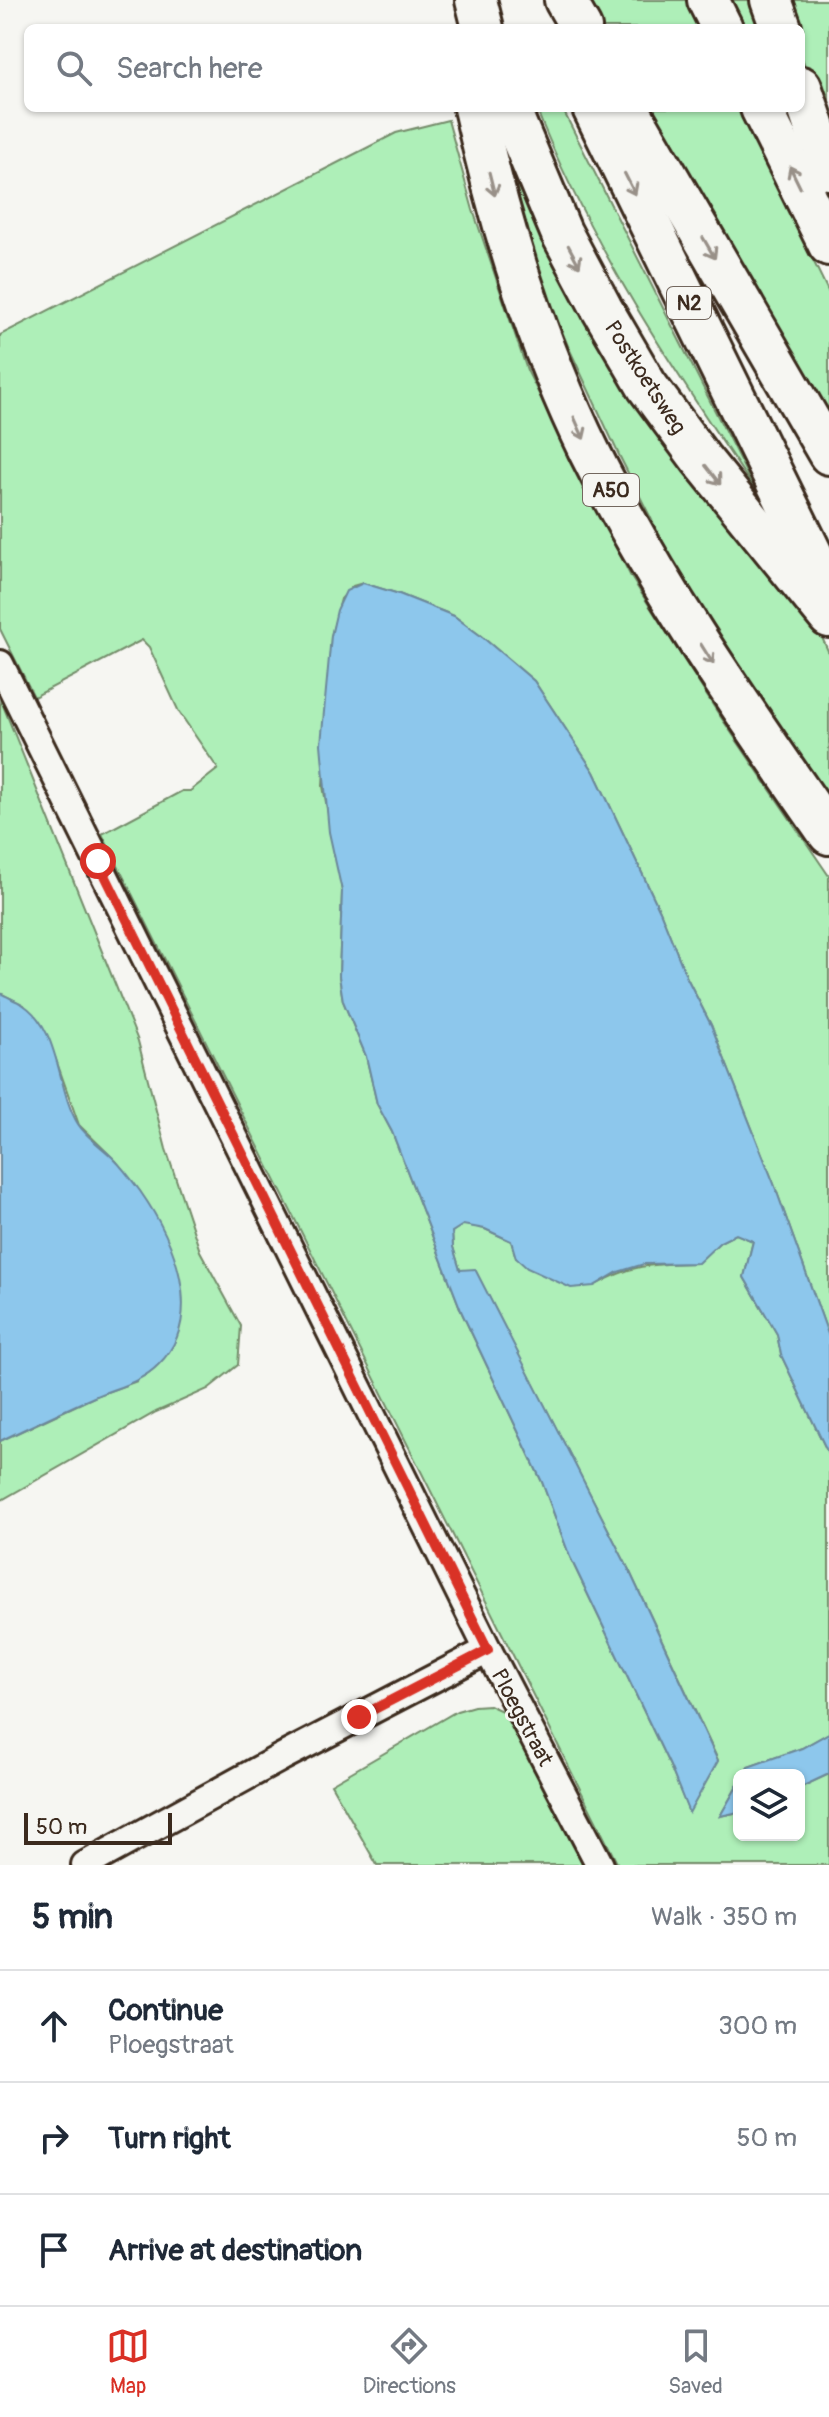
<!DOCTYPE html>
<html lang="en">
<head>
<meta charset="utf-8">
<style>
	body { margin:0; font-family:Pangolin,sans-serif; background:#f2f2f3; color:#1f2937 }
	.controls { position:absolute; right:24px; bottom:24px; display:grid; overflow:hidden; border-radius:12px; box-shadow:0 2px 6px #0004 }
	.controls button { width:72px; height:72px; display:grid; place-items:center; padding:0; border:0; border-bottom:2px solid #e0e1e3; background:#fff; color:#1f2937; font:40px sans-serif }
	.scale { position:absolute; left:24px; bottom:20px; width:148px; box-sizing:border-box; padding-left:8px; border:4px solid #3b2a1e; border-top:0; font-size:22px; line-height:28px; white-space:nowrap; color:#3b2a1e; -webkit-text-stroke:6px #f6f6f2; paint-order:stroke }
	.stop { position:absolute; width:24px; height:24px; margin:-18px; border:6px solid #d93025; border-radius:50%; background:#fff }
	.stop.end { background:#d93025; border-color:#fff; box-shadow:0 2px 8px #0008 }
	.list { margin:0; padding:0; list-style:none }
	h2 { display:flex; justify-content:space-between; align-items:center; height:104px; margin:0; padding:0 32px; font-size:34px }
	h2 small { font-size:26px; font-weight:400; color:#747a83 }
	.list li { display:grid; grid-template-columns:52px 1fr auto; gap:24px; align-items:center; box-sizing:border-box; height:112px; padding:0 32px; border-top:2px solid #e0e1e3 }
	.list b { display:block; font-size:30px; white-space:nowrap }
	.list p { margin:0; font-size:26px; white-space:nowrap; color:#747a83 }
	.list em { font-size:26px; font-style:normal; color:#747a83 }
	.icon { flex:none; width:44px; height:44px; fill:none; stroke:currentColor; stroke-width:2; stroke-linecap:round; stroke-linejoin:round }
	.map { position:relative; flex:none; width:829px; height:1865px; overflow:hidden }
	.search { position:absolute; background:#fff; box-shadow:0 2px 6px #0004; left:24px; right:24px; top:24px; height:88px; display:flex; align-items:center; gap:20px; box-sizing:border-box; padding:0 28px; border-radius:12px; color:#747a83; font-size:30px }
	.sheet { height:440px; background:#fff }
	nav { display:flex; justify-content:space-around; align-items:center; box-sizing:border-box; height:112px; border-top:2px solid #e0e1e3; background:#fff; font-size:22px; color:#747a83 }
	nav a { display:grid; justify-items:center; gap:4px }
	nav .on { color:#d93025 }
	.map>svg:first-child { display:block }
</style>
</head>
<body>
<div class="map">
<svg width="829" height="1865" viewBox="0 0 829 1865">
	<rect width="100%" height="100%" fill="#f6f6f2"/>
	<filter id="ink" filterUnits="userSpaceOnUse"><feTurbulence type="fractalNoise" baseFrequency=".0125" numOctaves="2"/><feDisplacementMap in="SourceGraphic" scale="16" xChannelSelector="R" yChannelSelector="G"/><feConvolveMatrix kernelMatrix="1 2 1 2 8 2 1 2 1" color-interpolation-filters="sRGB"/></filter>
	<g filter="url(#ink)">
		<g fill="#aeefb8" stroke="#748c6b" stroke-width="2">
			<path d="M582,0H688L701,28H598Z"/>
			<path d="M731,0H760L770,28H744Z"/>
			<path d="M783,0H829V132L801,55V28H792Z"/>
			<path d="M536,108H562L755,490C672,368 591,246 536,108Z"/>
			<path d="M645,108H739L829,293V427Z"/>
			<path d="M448,120L473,210L527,370L631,577L718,713L829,876V1337L774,1184L711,1025L687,978L660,911L594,772L534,681L481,636L454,616L399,594L363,583L353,586L341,599L331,636L323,786L342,891L339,976L343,1001L366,1056L377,1104L392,1132L462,1313L542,1482L570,1557L670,1766L689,1812L718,1760L629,1570L475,1270H460L453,1247L452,1232L463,1224L485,1229L511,1241L516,1258L594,1286C634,1263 653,1264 697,1263L720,1242L736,1234L753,1241L744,1277L777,1334L781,1355L829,1455V1733L802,1748L748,1767L744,1775H739V1783L720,1816L739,1812V1835H799V1788L829,1774V1865H618L102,834L182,791H190L218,769L179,712L149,647L142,640L34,697L0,629V335L396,133Z"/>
			<path d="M493,120L815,622L829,653V808L747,692L667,550L619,455L568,346L526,245Z"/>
			<path d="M0,698L138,1041L166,1149L200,1251L241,1326L238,1365L208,1389L156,1412L0,1501V1441L96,1396L137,1381L141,1193L116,1161L79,1125L55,1057L24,1005L0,993Z"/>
			<path d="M489,1705L504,1712L512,1723L587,1865H377L331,1784L457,1711L474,1706Z"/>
		</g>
		<g fill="#8dc7ec" stroke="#6c889a" stroke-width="2">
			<path d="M363,583L399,594L454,616L481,636L534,681L594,772L660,911L687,978L711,1025L774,1184L829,1337V1455L781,1355L777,1334L744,1277L753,1241L736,1234L720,1242L698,1263L644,1264L618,1272L594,1286L571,1288L527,1268L516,1258L511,1241L485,1229L463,1225L452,1232L453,1247L460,1270L475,1269L629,1570L718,1761L689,1813L670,1766L570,1557L542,1482L462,1313L392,1132L377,1104L366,1056L343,1001L339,976L342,891L329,832L321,744L331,636L337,610L346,591Z"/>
			<path d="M0,993C7,997 15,1000 22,1004C61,1029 56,1088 78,1124C86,1137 102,1147 113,1158C123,1168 132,1180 140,1191C173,1238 207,1316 159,1364C141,1383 117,1387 94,1397C62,1411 31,1426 0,1441Z"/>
			<path d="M829,1733V1774L799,1788V1775H744L748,1767L802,1748Z"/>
			<path d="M739,1783V1812L720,1816Z"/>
		</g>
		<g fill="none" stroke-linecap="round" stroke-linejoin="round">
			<g stroke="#3b2a1e" stroke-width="32">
				<g id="minor">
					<path d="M0,664L488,1650L600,1865"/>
					<path d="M85,1865L282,1757L488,1650"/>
				</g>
			</g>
			<g stroke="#3b2a1e" stroke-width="46">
				<g id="highway">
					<path d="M476,0L483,28"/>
					<path d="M565,0L581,28"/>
					<path d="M708,0L722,28"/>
					<path d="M771,0L781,28"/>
					<path d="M801,87L829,169"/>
					<path d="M474,108C501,227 536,343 590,453C657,588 744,711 829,834"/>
					<path d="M509,108L561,232L602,309L647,386L701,459L829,617"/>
					<path d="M593,108L829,589"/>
					<path d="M628,108L829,454"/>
					<path d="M761,108L829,245"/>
				</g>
			</g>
			<use href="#minor" stroke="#f6f6f2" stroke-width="26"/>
			<use href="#highway" stroke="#f6f6f2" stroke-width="40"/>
		</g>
		<defs><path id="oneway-shaft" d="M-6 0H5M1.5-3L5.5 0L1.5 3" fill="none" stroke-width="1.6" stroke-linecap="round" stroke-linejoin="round" transform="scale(2)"/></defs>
		<g stroke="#989088">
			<use href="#oneway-shaft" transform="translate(795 177) rotate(-116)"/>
			<use href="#oneway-shaft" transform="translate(492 184) rotate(76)"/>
			<use href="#oneway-shaft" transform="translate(630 184) rotate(63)"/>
			<use href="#oneway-shaft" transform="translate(709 248) rotate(60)"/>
			<use href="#oneway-shaft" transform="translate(574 256) rotate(62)"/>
			<use href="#oneway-shaft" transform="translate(579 428) rotate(66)"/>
			<use href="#oneway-shaft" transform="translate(713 475) rotate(52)"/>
			<use href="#oneway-shaft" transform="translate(707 654) rotate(58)"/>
		</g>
	</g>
	<g fill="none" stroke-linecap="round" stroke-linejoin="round" filter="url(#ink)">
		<path stroke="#d93025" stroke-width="10" d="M98,861L488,1650L359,1717"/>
	</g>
	<g text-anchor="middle" stroke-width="6" stroke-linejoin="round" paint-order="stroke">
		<g fill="#f6f6f2" stroke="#73675e" stroke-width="2">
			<rect x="667" y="287" width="44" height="32" rx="6"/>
			<rect x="583" y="474" width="56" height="32" rx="6"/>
		</g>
		<g font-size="20" font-weight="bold" fill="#3b2a1e">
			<text x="689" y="310">N2</text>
			<text x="611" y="497">A50</text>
		</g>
		<g font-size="22" fill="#3b2a1e" stroke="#f6f6f2">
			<text transform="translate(646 377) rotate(57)" y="8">Postkoetsweg</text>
			<text transform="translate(523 1717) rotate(62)" y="8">Ploegstraat</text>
		</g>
	</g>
</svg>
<div class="controls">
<button><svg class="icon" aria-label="layers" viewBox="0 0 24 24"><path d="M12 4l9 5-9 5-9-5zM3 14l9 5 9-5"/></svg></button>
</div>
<div class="scale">50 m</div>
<div class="stop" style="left:98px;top:861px"></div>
<div class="stop end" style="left:359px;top:1717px"></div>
<div class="search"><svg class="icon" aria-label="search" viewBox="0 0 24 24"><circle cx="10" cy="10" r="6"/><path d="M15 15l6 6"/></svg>Search here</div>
</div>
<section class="sheet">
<h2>5 min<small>Walk · 350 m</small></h2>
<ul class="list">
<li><svg class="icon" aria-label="ahead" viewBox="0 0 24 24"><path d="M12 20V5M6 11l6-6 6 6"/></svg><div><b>Continue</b><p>Ploegstraat</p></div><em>300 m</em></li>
<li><svg class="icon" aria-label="right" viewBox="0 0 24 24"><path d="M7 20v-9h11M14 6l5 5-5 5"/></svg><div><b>Turn right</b></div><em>50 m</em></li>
<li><svg class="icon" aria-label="arrive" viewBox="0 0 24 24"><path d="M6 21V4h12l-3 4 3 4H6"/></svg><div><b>Arrive at destination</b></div></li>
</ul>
</section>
<nav>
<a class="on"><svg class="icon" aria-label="map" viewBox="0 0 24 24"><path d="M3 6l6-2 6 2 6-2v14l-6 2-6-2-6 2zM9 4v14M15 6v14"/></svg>Map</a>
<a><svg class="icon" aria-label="directions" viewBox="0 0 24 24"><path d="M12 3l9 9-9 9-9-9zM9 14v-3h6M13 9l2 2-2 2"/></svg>Directions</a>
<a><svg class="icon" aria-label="saved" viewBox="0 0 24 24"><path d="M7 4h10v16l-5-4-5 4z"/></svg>Saved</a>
</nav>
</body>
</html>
